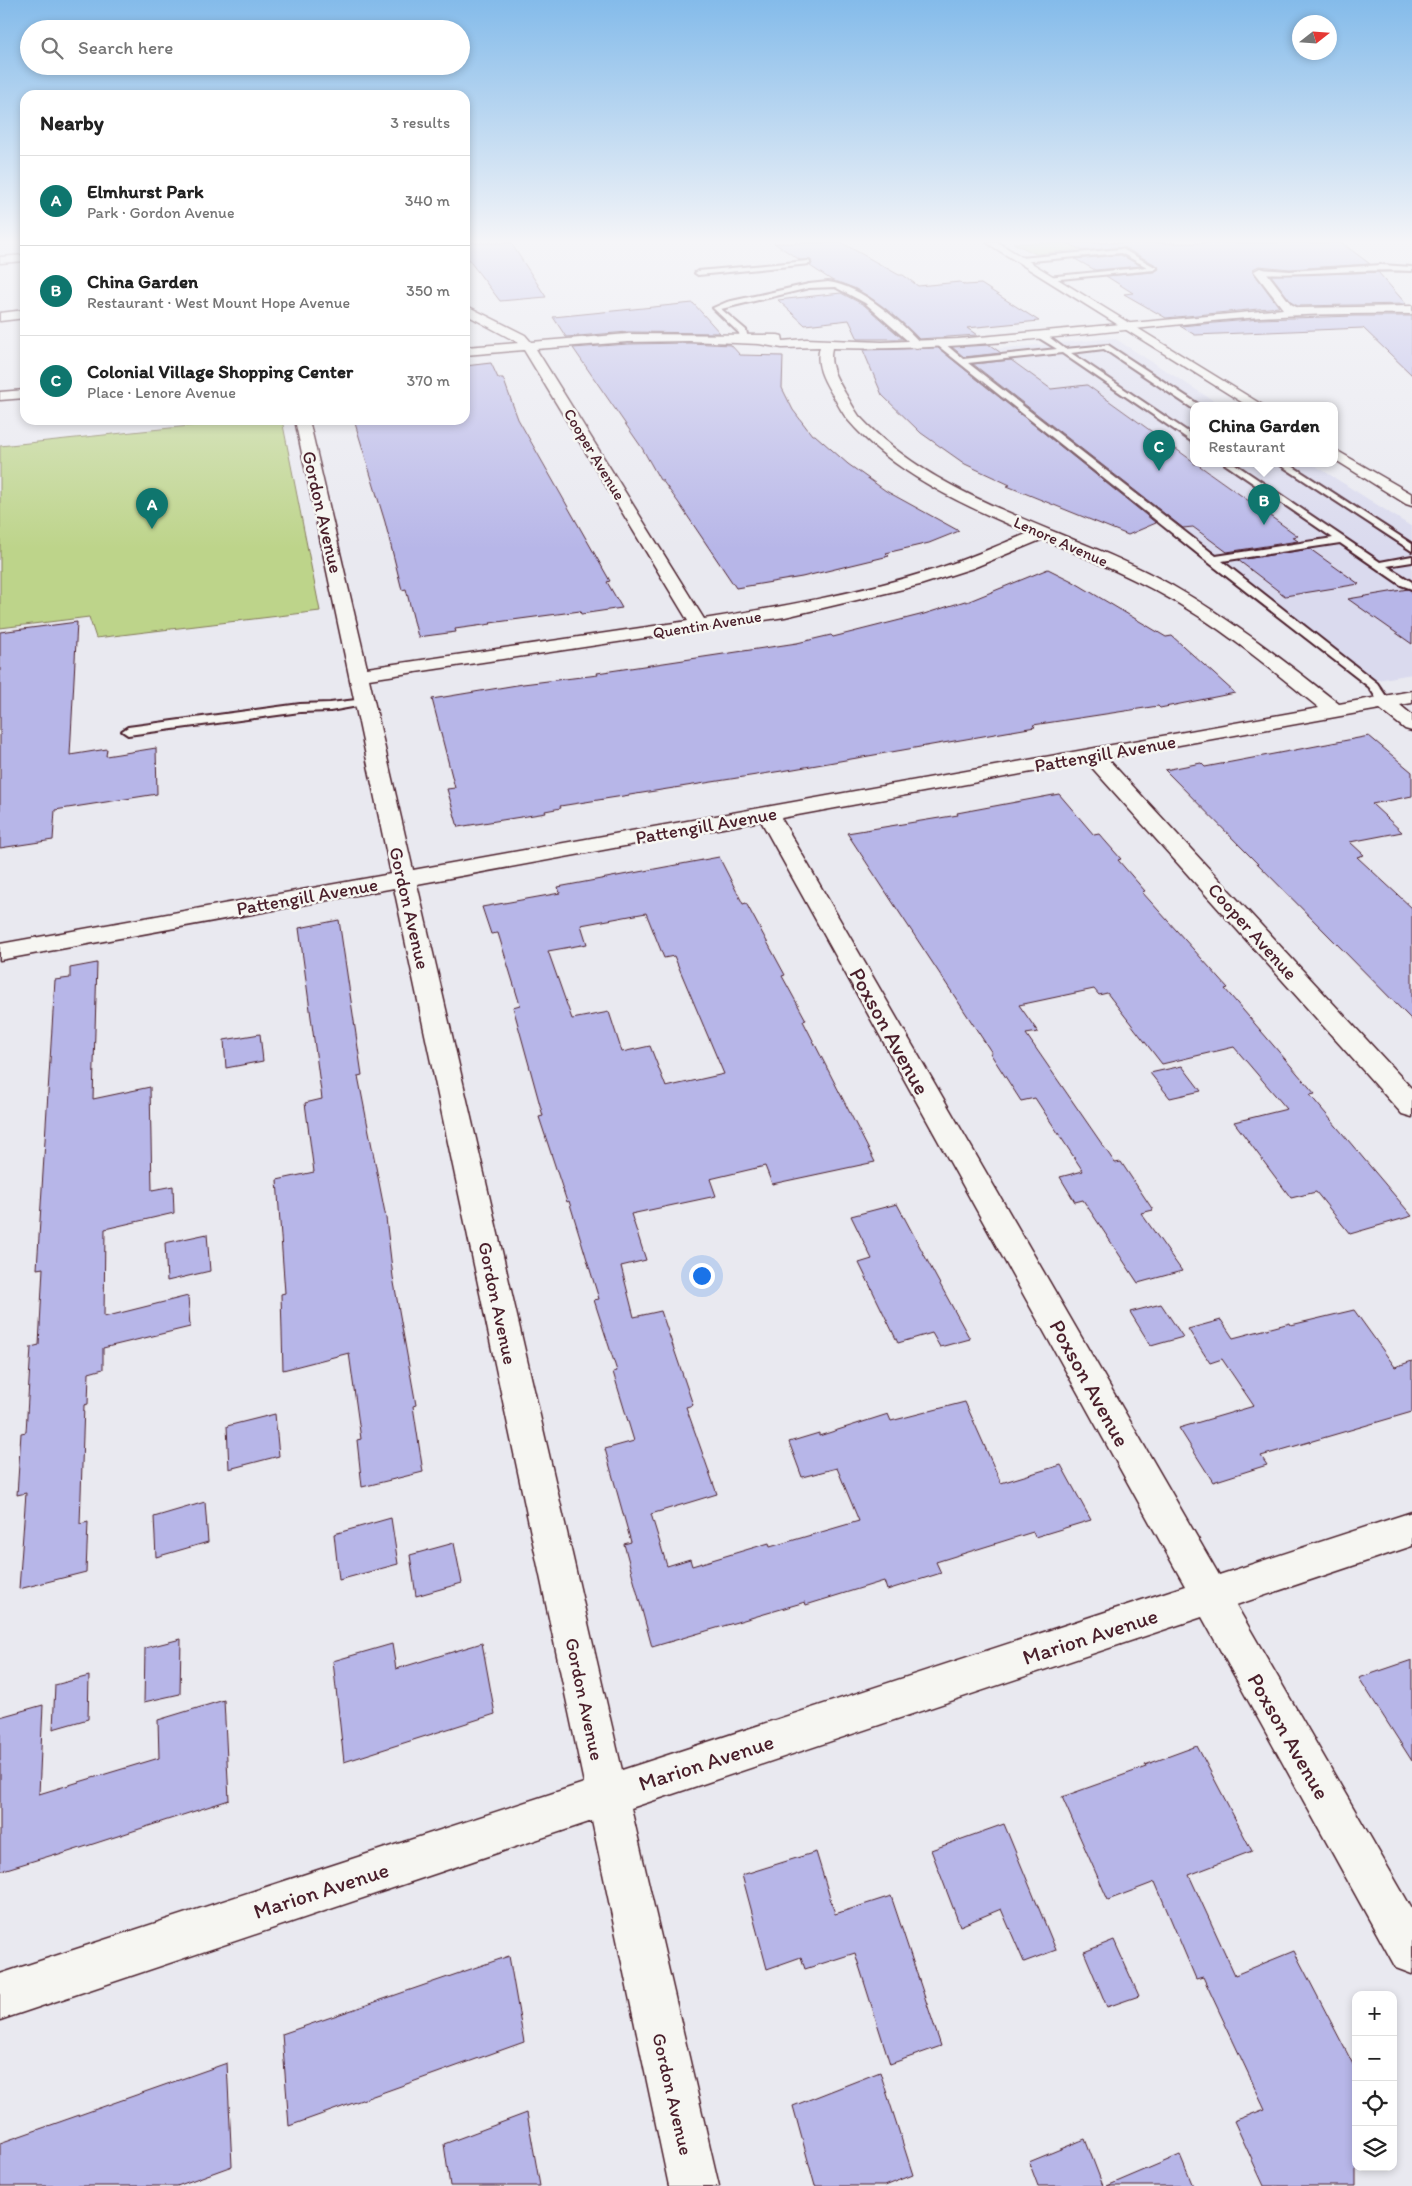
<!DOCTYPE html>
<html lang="en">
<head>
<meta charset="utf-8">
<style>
	body { margin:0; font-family:Itim,sans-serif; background:#f2f2f2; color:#222 }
	.controls { position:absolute; right:15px; bottom:15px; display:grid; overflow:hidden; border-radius:10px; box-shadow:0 2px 8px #0003 }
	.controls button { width:45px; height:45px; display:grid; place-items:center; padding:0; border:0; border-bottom:1px solid #e0e0e0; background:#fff; color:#222; font:25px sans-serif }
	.compass { position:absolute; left:1292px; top:15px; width:45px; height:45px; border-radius:50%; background:#fff; box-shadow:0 2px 8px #0003; rotate:73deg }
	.you { position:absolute; left:701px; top:1275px; width:18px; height:18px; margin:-12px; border:4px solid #fff; border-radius:50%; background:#1a73e8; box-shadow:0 0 0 8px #1a73e833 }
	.badge { display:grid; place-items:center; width:32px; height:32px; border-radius:50%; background:#0f766e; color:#fff; font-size:16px; font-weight:700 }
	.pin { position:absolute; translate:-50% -41px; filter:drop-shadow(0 1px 2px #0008) }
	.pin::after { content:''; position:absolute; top:26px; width:18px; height:15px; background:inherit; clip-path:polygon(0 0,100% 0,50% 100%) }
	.popup { position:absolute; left:1190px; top:402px; width:148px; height:65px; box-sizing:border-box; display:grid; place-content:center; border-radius:10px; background:#fff; filter:drop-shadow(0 1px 4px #0005); font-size:16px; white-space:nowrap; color:#767676 }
	.popup b { font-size:19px; color:#222 }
	.popup::after { content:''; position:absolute; left:50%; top:100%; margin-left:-10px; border:10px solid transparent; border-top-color:#fff }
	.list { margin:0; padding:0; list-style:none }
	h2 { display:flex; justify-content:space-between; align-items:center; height:65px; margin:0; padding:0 20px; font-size:21px }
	h2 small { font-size:16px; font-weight:400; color:#767676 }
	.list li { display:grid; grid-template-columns:32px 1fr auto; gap:15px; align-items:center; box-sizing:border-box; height:90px; padding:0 20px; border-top:1px solid #e0e0e0 }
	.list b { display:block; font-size:19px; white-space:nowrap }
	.list p { margin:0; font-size:16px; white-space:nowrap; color:#767676 }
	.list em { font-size:16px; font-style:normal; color:#767676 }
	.icon { flex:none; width:28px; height:28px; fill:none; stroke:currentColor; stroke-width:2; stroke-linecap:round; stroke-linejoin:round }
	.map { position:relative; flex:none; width:1412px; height:2186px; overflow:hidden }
	.search { position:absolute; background:#fff; box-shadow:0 2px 8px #0003; left:20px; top:20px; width:450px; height:55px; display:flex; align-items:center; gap:12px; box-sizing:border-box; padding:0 18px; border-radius:28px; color:#767676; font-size:19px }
	.panel { position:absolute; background:#fff; box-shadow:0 2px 8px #0003; left:20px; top:90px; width:450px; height:335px; border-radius:15px }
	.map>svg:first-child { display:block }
</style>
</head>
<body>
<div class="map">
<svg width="1412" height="2186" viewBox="0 0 1412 2186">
	<rect width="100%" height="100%" fill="#e9e9f0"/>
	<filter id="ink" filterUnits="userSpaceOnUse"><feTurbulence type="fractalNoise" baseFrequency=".02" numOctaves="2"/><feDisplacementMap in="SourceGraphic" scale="10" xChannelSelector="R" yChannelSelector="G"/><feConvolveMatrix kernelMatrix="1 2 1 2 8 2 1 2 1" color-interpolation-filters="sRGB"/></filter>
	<g filter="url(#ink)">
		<path fill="#dadaee" d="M1114,338L1222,406H1194V464H1313L1412,527V674L1366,682L952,353Z"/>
		<g fill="#bdd48a" stroke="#847a5a">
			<path d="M1013,243H1148L1036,254Z"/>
			<path d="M246,420H282L320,611L96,638L89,617L0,628V446Z"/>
		</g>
		<g fill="#b7b6e8" stroke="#4a1f2b" fill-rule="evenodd">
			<path d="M465,243H511L546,297L500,301L465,255Z"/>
			<path d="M774,243H842L899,275H903L918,286L960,282L965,285L981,284L1039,321L967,328L977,335L919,339L893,315L868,296L854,288L833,281L810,266L812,264L811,260H800Z"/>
			<path d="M1068,243H1342L1370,264L1290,269L1259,266L1253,269V272L1279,307L1166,318L1124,294L1133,293L1106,276L1154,272L1159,269L1158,266L1123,247L1083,251Z"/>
			<path d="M1121,255L1141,266L1095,270L1075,259Z"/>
			<path d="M1378,272L1406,304L1298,306L1292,303L1271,275Z"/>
			<path d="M841,293L864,305L903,339H858L849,320L805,325L778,300Z"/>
			<path d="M693,303L720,333L628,332L566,337L553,317Z"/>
			<path d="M1355,316H1412V375L1363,328L1195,335L1180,326L1260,319Z"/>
			<path d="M689,343L731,345L740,355L783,356L782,388L793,410L812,435H815L848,464L886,491L959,531L929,543L886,553L889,556L802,577L736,588L678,502L662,480H660L642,448L573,348L628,344Z"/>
			<path d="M990,345L1001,353L964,357L952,347Z"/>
			<path d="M938,348L1156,523L1128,535L1007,486L1010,485L965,464L921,433L882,395L863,350Z"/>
			<path d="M1011,360L1051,389L1087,385L1194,462V464H1197L1298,536L1292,537L1298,541L1227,552L1193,527L1183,528L973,364Z"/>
			<path d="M491,363L498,378H503L518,419L610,581L607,582L622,608L581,614L580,611L490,623L491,624L455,629L456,632L418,637L406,589L402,590L385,522L354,420H465V366Z"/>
			<path d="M1310,549L1359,584L1285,596L1238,560Z"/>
			<path d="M1048,569L1072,581L1166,637L1172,636L1235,693L1160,708L1158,706L1033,725L1035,727L788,770L560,806L561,808L545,811L546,813L458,827L447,789L455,788L432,699L523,684L598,675L597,673L797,643L831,635L833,637L924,614L965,601L967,602Z"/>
			<path d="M1408,589L1412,591V644L1348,599Z"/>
			<path d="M77,622L70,755L107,749L106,756L156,748L157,794L55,810L53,840L0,848V632Z"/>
			<path d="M1369,736L1412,772V796L1372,804L1402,832L1350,842L1364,855L1357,857L1412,908V1020L1165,770L1201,763L1205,767Z"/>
			<path d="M1059,794L1094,835L1099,834L1121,859L1118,860L1145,891L1142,892L1228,988L1225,989L1315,1094L1310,1095L1412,1216L1350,1234L1316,1192L1291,1198L1234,1122L1287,1109L1234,1047L1162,1064L1107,993L1099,995L1094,989L1019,1005L1038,1032L1026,1034L1115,1163L1121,1162L1153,1210L1141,1213L1182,1271L1138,1283L1083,1200L1075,1202L1060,1177L1083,1171L1035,1098L1021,1101L990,1053H992L847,833L958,815L957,813Z"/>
			<path d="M719,857L743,904L746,903L785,975L782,976L806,1020L803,1021L875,1162L772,1184L765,1166L710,1179L716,1196L631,1214L646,1260L621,1266L634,1317L661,1311L693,1405L686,1407L717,1494L651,1514L667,1566L690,1559L692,1566L769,1543L770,1547L859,1521L837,1468L802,1477L789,1442L819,1433V1436L888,1414L891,1421L965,1402L1001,1483L1061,1465L1091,1520L1035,1537L1033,1532L936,1562L941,1573L887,1590L884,1581L806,1605L805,1602L652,1647L624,1544L631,1542L605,1449L634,1441L613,1372L617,1371L594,1300L599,1299L569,1201L567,1202L539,1117L543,1116L513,1007L520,1005L498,933L491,934L482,907L560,893L558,887ZM646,913L664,958L674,956L724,1074L666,1087L650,1046L622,1052L609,1012L572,1019L548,951L587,944L581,925Z"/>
			<path d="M339,920L362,1075L358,1076L386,1218L393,1277L416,1405L413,1406L423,1472L362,1487L357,1440L361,1439L349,1353L283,1370L281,1294L285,1293L277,1180L314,1172L305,1103L322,1099L299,928Z"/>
			<path d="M97,963L93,1099L150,1087L152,1190L173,1186L174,1213L105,1229L104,1317L188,1296L190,1327L103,1348V1369L89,1373L88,1404L84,1405L80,1524L88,1522L86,1572L19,1589L26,1493L17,1495L21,1433L26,1432L31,1347L39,1345L43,1268L37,1269L55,980L70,978V968Z"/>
			<path d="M260,1034L263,1061L226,1068L224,1040Z"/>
			<path d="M1182,1066L1201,1091L1170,1098L1150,1073Z"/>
			<path d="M897,1204L936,1277L970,1339L940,1347L932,1333L898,1343L859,1263L872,1259L851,1216Z"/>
			<path d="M207,1234L210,1271L167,1281L165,1243Z"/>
			<path d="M1161,1304L1183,1337L1151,1346L1130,1312Z"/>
			<path d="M1354,1310L1395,1367L1412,1361V1412L1261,1456L1267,1465L1213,1482L1179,1428L1254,1406L1222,1359L1210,1363L1188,1329L1221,1320L1233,1338L1290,1323L1291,1325Z"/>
			<path d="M275,1414L279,1456L229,1469L227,1426Z"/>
			<path d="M205,1502L208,1542L156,1557L154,1517Z"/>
			<path d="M391,1518L398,1564L339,1580L334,1534Z"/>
			<path d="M454,1543L462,1583L416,1596L410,1555Z"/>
			<path d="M181,1639L180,1694L144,1702L145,1648Z"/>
			<path d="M482,1643L495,1714L344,1762L333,1661L392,1644L396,1669Z"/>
			<path d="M1412,1660V1761L1359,1678Z"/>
			<path d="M89,1676L88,1719L53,1729L55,1685Z"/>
			<path d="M224,1700L229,1800L56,1856V1854L0,1871V1717L43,1705L39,1794L159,1758L158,1720Z"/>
			<path d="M1197,1746L1252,1851L1189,1875L1235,1975L1294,1951L1356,2070V2186H1264L1234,2121L1265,2109L1203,1977L1196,1979L1155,1882L1108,1900L1062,1797L1146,1767L1145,1765Z"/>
			<path d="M1004,1824L1056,1950L1024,1962L1001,1909L960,1926L931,1850Z"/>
			<path d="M816,1852L835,1914L891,1896L941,2046L890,2064L855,1953L805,1969L801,1957L767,1969L742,1875Z"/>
			<path d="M1114,1940L1139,1996L1107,2007L1084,1952Z"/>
			<path d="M509,1956L524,2042L289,2126L282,2034Z"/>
			<path d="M227,2063L232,2166L177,2186H0V2143Z"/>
			<path d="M880,2072L913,2175L885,2186H815L793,2106Z"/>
			<path d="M527,2113L540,2186H450L444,2144Z"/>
			<path d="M1085,2139L1103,2186H1038L1029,2162Z"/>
			<path d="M1180,2155L1193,2186H1107Z"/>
		</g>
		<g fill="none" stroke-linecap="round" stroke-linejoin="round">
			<g stroke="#4a1f2b" stroke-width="4">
				<g id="lane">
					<path d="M1122,249L1157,268L1154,270L1049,280L1046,278L1047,277L1147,267L1121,253L1020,262L1017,260L1020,258Z"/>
					<path d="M808,261L810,262V264L698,275L695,273L698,271Z"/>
					<path d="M1381,265L1412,267V271C1361,268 1311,276 1260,273L1257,271L1260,269L1290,271Z"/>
					<path d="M828,282C860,285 902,322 923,346L916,348L865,303L835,287L809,288L721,309L746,330L748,339L744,341L740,339L739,333L713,308L727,302L809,284Z"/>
					<path d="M1039,334H1045L1065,349L1108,345L1198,404L1199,406L1192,408L1104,349L1071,353L1194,436V443L1062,353L968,363L1216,556L1333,538L1225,464H1235L1380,562L1412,556V562L1387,566L1412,582V589L1401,585L1340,543L1222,561L1377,683L1390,702L1388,704H1380L1369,687L1208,562L937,345L944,343L963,359L1057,349L1039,338Z"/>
					<path d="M1279,464H1289L1412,544V551Z"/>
					<path d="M365,699L369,700L371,702L369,704L330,711L300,712L128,735L122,731L128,727L300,704L330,703Z"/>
				</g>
			</g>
			<g stroke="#4a1f2b" stroke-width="3">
				<g id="street">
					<path d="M25,255V261L0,263V257Z"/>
					<path d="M1260,268L1264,269L1291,304L1298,308L1412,306V314C1361,313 1311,314 1260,317C1117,328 976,352 832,348C828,365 837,379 845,393C850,401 854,409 859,416C941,505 1071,528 1173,586C1232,620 1286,662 1339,704L1412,691V703L1400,705L1412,715V731L1405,729L1380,709L1107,758L1412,1089V1117L1402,1114L1087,762L781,818L1219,1575L1412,1512V1546L1236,1605L1412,1909V1974L1396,1968L1202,1617L631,1808L719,2186H669L592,1821L0,2020V1974L584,1783L394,888L0,960V944L391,874L295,420H309L367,668L688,621L524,350L465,355V347L519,343L465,314V305L525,335L531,342L628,334L778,335L782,336L783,341L806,339L882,342L958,339L1283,309L1254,271ZM689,341L759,344L782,348L820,347C815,364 823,379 832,394C837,402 842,413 848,420C894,474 965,506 1029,533C996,546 963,561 929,571C855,594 780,607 704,619L536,349L628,342ZM1043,539C1082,556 1121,572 1158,592C1216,623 1268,666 1319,708L413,870L369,679L785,617L920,585L973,568ZM761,821L1185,1586L622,1770L417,884Z"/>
					<path d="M25,310V318L0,321V313Z"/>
					<path d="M25,390V398L0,400V392Z"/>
				</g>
			</g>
			<g stroke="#4a1f2b" stroke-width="3">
				<g id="secondary">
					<path d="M987,243H999L1264,406H1248Z"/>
					<path d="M1334,449L1412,494V506L1406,504L1334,459Z"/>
				</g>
			</g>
			<use href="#lane" fill="#f6f6f2" fill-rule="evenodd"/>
			<use href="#street" fill="#f6f6f2" fill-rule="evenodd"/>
			<use href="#secondary" fill="#f6f6f2" fill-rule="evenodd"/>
		</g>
	</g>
	<linearGradient id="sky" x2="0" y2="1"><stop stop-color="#84bbea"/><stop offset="0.44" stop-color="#f5f5f8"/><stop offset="1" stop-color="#f5f5f8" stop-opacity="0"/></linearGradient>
	<rect width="1412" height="549" fill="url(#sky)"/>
	<g text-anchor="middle" stroke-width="5" stroke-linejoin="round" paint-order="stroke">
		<g font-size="16" fill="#4a1f2b" stroke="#f6f6f2">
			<text transform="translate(595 454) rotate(59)" y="6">Cooper Avenue</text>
			<text transform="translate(1061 541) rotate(24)" y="6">Lenore Avenue</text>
			<text transform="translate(707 624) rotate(-9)" y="6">Quentin Avenue</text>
		</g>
		<g font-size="19" fill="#4a1f2b" stroke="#f6f6f2">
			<text transform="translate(323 512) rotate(77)" y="7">Gordon Avenue</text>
			<text transform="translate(1105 753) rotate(-10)" y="7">Pattengill Avenue</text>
			<text transform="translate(706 825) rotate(-10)" y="7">Pattengill Avenue</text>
			<text transform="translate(307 896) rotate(-10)" y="7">Pattengill Avenue</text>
			<text transform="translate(410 908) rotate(77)" y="7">Gordon Avenue</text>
			<text transform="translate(1253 931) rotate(48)" y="7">Cooper Avenue</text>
			<text transform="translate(498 1303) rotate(78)" y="7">Gordon Avenue</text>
			<text transform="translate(585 1699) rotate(78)" y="7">Gordon Avenue</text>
			<text transform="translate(673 2094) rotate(77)" y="7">Gordon Avenue</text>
		</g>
		<g font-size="22" fill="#4a1f2b" stroke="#f6f6f2">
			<text transform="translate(890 1031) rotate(61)" y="8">Poxson Avenue</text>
			<text transform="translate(1090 1383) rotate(61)" y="8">Poxson Avenue</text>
			<text transform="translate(1090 1636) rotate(-18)" y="8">Marion Avenue</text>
			<text transform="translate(1289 1736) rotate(60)" y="8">Poxson Avenue</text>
			<text transform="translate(706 1762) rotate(-18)" y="8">Marion Avenue</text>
			<text transform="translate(321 1890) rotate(-18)" y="8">Marion Avenue</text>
		</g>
	</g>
</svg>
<div class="controls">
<button>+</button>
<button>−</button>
<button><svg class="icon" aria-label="locate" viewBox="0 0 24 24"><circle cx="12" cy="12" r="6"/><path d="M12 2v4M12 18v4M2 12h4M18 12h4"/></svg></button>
<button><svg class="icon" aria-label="layers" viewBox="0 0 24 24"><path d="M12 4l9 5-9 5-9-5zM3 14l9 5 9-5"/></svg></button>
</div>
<svg class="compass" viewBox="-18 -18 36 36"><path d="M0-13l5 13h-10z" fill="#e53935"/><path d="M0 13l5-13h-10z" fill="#767676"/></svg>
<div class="you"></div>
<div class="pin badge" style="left:152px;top:529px">A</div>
<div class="pin badge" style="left:1264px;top:525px">B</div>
<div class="popup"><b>China Garden</b>Restaurant</div>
<div class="pin badge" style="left:1159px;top:471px">C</div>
<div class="search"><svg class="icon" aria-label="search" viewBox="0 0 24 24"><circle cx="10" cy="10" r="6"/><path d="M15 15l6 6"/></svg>Search here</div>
<section class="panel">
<h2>Nearby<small>3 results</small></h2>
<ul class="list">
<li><span class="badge">A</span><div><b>Elmhurst Park</b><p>Park · Gordon Avenue</p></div><em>340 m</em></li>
<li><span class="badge">B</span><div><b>China Garden</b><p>Restaurant · West Mount Hope Avenue</p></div><em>350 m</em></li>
<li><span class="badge">C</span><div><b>Colonial Village Shopping Center</b><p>Place · Lenore Avenue</p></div><em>370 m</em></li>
</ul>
</section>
</div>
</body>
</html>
